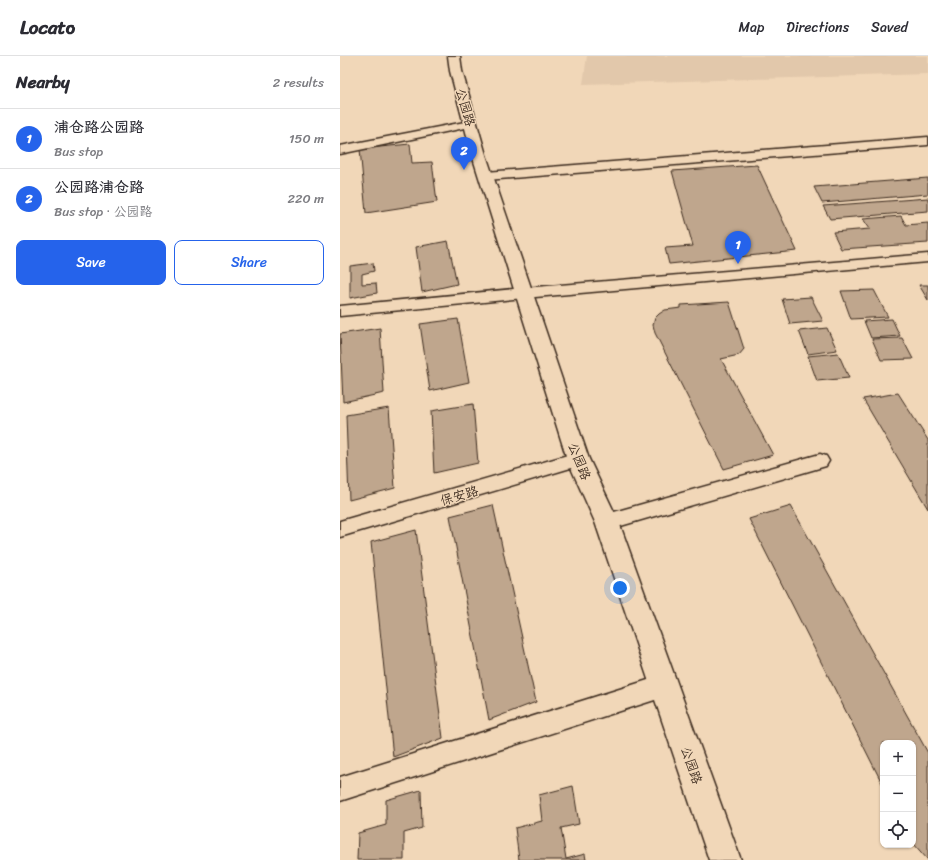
<!DOCTYPE html>
<html lang="en">
<head>
<meta charset="utf-8">
<style>
	body { margin:0; font-family:Sriracha,"LXGW WenKai TC",sans-serif; background:#f7f7f7; color:#2b2b33 }
	.controls { position:absolute; right:12px; bottom:12px; display:grid; overflow:hidden; border-radius:8px; box-shadow:0 1px 3px #0004 }
	.controls button { width:36px; height:36px; display:grid; place-items:center; padding:0; border:0; border-bottom:1px solid #e1e1e2; background:#fff; color:#2b2b33; font:20px sans-serif }
	.you { position:absolute; left:280px; top:532px; width:14px; height:14px; margin:-10px; border:3px solid #fff; border-radius:50%; background:#1a73e8; box-shadow:0 0 0 6px #1a73e833 }
	.badge { display:grid; place-items:center; width:26px; height:26px; border-radius:50%; background:#2563eb; color:#fff; font-size:13px; font-weight:700 }
	.pin { position:absolute; translate:-50% -33px; filter:drop-shadow(0 1px 2px #0008) }
	.pin::after { content:''; position:absolute; top:21px; width:14px; height:12px; background:inherit; clip-path:polygon(0 0,100% 0,50% 100%) }
	.list { margin:0; padding:0; list-style:none }
	h2 { display:flex; justify-content:space-between; align-items:center; height:52px; margin:0; padding:0 16px; font-size:17px }
	h2 small { font-size:13px; font-weight:400; color:#7c7c81 }
	.list li { display:grid; grid-template-columns:26px 1fr auto; gap:12px; align-items:center; box-sizing:border-box; height:60px; padding:0 16px; border-top:1px solid #e1e1e2 }
	.list b { display:block; font-size:15px; white-space:nowrap }
	.list p { margin:0; font-size:13px; white-space:nowrap; color:#7c7c81 }
	.list em { font-size:13px; font-style:normal; color:#7c7c81 }
	.actions { display:flex; gap:8px; padding:12px 16px }
	.actions a { flex:1; padding:9px 0; border:1px solid #2563eb; border-radius:8px; text-align:center; font-size:14px; color:#2563eb }
	.actions .main { background:#2563eb; color:#fff }
	.icon { flex:none; width:22px; height:22px; fill:none; stroke:currentColor; stroke-width:2; stroke-linecap:round; stroke-linejoin:round }
	.map { position:relative; flex:none; width:588px; height:804px; overflow:hidden }
	header { display:flex; align-items:center; gap:24px; box-sizing:border-box; height:56px; padding:0 20px; background:#fff; border-bottom:1px solid #e1e1e2 }
	header strong { font-size:19px }
	nav { display:flex; gap:22px; margin-inline-start:auto; font-size:14px }
	main { display:flex }
	aside { flex:1; background:#fff }
	.map>svg:first-child { display:block }
</style>
</head>
<body>
<header>
<strong>Locato</strong>
<nav><a>Map</a><a>Directions</a><a>Saved</a></nav>
</header>
<main>
<aside>
<h2>Nearby<small>2 results</small></h2>
<ul class="list">
<li><span class="badge">1</span><div><b>浦仓路公园路</b><p>Bus stop</p></div><em>150 m</em></li>
<li><span class="badge">2</span><div><b>公园路浦仓路</b><p>Bus stop · 公园路</p></div><em>220 m</em></li>
</ul>
<div class="actions"><a class="main">Save</a><a>Share</a></div>
</aside>
<div class="map">
<svg width="588" height="804" viewBox="0 0 588 804">
	<rect width="100%" height="100%" fill="#f1d7b8"/>
	<filter id="ink" filterUnits="userSpaceOnUse"><feTurbulence type="fractalNoise" baseFrequency=".025" numOctaves="2"/><feDisplacementMap in="SourceGraphic" scale="8" xChannelSelector="R" yChannelSelector="G"/><feConvolveMatrix kernelMatrix="1 2 1 2 8 2 1 2 1" color-interpolation-filters="sRGB"/></filter>
	<g filter="url(#ink)">
		<path fill="#e2c8ab" d="M247,0H588V18L243,28Z"/>
		<g fill="#bfa68d" stroke="#3b2a1e">
			<path d="M70,88L72,107L92,106L97,146L26,157L20,93Z"/>
			<path d="M417,109L457,195L329,208L325,192L353,190L332,115Z"/>
			<path d="M588,122V138L482,147L474,131Z"/>
			<path d="M588,142V155L490,163L483,150Z"/>
			<path d="M561,160L566,169L588,167V187L501,193L493,176L530,173L523,163Z"/>
			<path d="M108,185L117,228L82,236L76,191Z"/>
			<path d="M33,207L34,215L22,218V228L36,227L37,237L10,242V210Z"/>
			<path d="M579,229H588V244Z"/>
			<path d="M534,234L548,261L511,263L501,235Z"/>
			<path d="M471,241L483,265L450,268L442,243Z"/>
			<path d="M389,246L404,293L399,299L381,303L433,399L384,413L315,277L313,269L315,262L319,258L325,254L341,252V249Z"/>
			<path d="M118,263L129,326L90,335L80,268Z"/>
			<path d="M552,263L560,280L531,282L524,265Z"/>
			<path d="M40,272L44,337L3,346L0,278Z"/>
			<path d="M487,272L497,294L468,298L459,275Z"/>
			<path d="M562,282L573,303L541,304L532,283Z"/>
			<path d="M498,297L509,322L477,325L468,300Z"/>
			<path d="M558,337L588,384V453L523,343Z"/>
			<path d="M133,348L138,407L94,417L91,355Z"/>
			<path d="M49,352L55,432L9,444L6,359Z"/>
			<path d="M153,449L196,646L149,664L110,460Z"/>
			<path d="M451,450L588,697V804L573,787V687H543V729L409,463Z"/>
			<path d="M76,474L103,682L53,701L31,486Z"/>
			<path d="M233,730L239,768L221,772L226,803L245,798L246,804H179L175,772L202,765L199,739Z"/>
			<path d="M81,734L82,772L64,777V804H17L18,777L46,769V744Z"/>
		</g>
		<g fill="none" stroke-linecap="round" stroke-linejoin="round">
			<g stroke="#3b2a1e" stroke-width="3">
				<g id="street">
					<path d="M130,65L134,66L136,68L134,70L0,98V90Z"/>
					<path d="M588,81V89L146,124L142,123L140,120L142,117L146,116Z"/>
					<path d="M588,198V206L184,242L0,260V250L184,232Z"/>
					<path d="M238,396L244,398L247,403L244,408L0,481V465Z"/>
					<path d="M480,398L486,400L489,405L486,410L267,474L260,472L257,466L260,460L267,458Z"/>
					<path d="M324,619L332,622L335,630L332,638L324,641L0,745V721Z"/>
				</g>
			</g>
			<g stroke="#3b2a1e" stroke-width="3">
				<path id="secondary" d="M108,0H120L122,15L146,99L249,403L279,466L401,804H369L255,466L227,403L132,99L110,15Z"/>
			</g>
			<use href="#street" fill="#f1d7b8" fill-rule="evenodd"/>
			<use href="#secondary" fill="#f1d7b8" fill-rule="evenodd"/>
		</g>
	</g>
	<g text-anchor="middle" stroke-width="3" stroke-linejoin="round" paint-order="stroke">
		<g font-size="13" fill="#3b2a1e" stroke="#f1d7b8">
			<text transform="translate(126 51) rotate(74)" y="5">公园路</text>
			<text transform="translate(240 405) rotate(68)" y="5">公园路</text>
			<text transform="translate(119 439) rotate(-16)" y="5">保安路</text>
			<text transform="translate(352 709) rotate(71)" y="5">公园路</text>
		</g>
	</g>
</svg>
<div class="controls">
<button>+</button>
<button>−</button>
<button><svg class="icon" aria-label="locate" viewBox="0 0 24 24"><circle cx="12" cy="12" r="6"/><path d="M12 2v4M12 18v4M2 12h4M18 12h4"/></svg></button>
</div>
<div class="you"></div>
<div class="pin badge" style="left:398px;top:208px">1</div>
<div class="pin badge" style="left:124px;top:114px">2</div>
</div>
</main>
</body>
</html>
